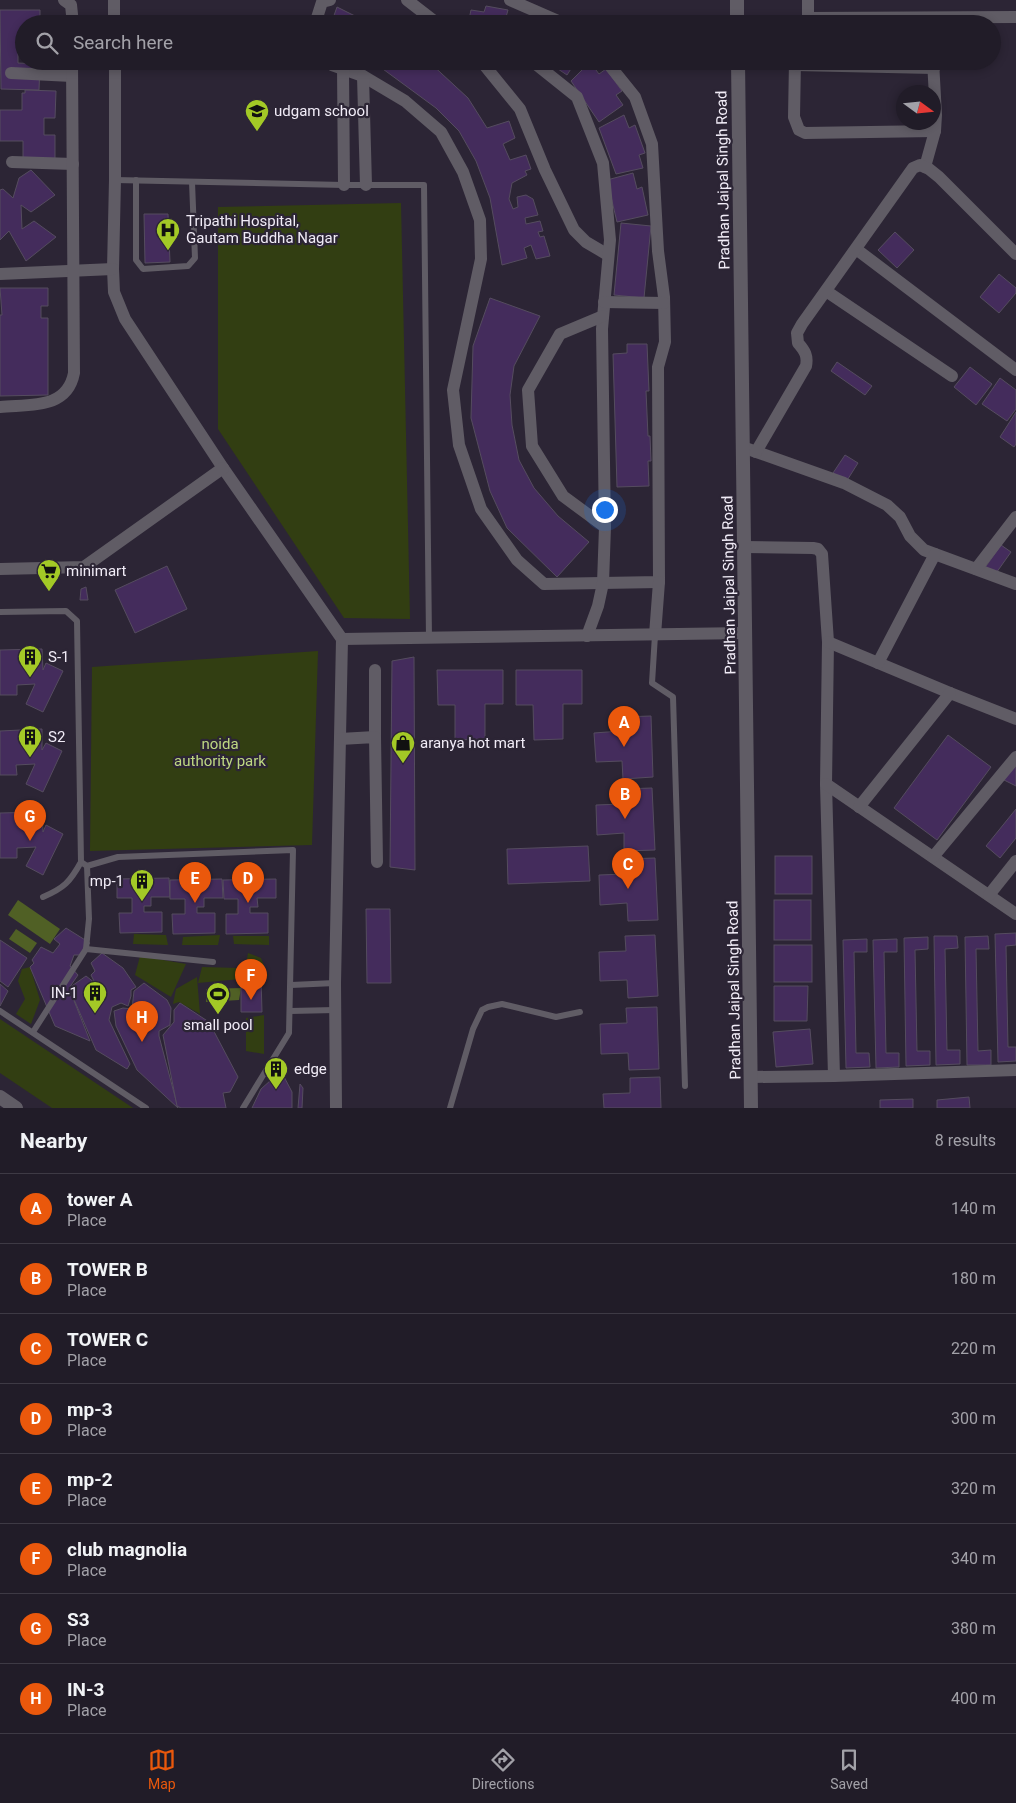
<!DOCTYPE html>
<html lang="en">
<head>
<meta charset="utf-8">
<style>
	body { margin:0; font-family:Roboto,sans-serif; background:#2d2934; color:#f1f3f6 }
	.compass { position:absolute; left:896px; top:85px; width:45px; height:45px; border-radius:50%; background:#211c28; box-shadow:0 2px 8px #0003; rotate:105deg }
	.you { position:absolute; left:604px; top:509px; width:18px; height:18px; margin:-12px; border:4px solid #fff; border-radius:50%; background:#1a73e8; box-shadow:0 0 0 8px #1a73e833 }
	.badge { display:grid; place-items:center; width:32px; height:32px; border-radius:50%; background:#ea580c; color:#fff; font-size:16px; font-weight:700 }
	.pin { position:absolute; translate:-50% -41px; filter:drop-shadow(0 1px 2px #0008) }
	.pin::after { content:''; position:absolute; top:26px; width:18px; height:15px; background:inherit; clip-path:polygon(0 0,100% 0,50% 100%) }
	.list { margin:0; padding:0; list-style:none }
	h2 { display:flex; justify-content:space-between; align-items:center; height:65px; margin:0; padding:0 20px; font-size:21px }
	h2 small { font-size:16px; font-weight:400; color:#a2a1a8 }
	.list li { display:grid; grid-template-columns:32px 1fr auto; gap:15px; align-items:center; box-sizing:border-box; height:70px; padding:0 20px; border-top:1px solid #3e3a45 }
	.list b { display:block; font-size:19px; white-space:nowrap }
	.list p { margin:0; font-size:16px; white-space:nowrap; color:#a2a1a8 }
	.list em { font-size:16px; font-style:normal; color:#a2a1a8 }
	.icon { flex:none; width:28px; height:28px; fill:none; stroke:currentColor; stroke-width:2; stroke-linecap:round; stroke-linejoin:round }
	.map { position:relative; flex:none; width:1016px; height:1108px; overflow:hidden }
	.search { position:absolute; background:#211c28; box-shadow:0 2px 8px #0003; left:15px; right:15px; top:15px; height:55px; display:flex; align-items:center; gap:12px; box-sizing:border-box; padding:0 18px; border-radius:28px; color:#a2a1a8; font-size:19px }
	.sheet { height:625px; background:#211c28 }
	nav { display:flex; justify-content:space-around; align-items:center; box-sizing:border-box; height:70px; border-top:1px solid #3e3a45; background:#211c28; font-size:14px; color:#a2a1a8 }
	nav a { display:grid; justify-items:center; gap:2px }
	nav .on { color:#ea580c }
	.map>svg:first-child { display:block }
</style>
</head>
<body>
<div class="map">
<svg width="1016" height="1108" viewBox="0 0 1016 1108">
	<rect width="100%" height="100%" fill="#2c2535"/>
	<g fill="#323e12">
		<path d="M401,203L410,619L344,618L218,429V207Z"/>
		<path d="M318,651L312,845L90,851L92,667Z"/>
		<path d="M134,934L166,935L168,945L133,944Z"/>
		<path d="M220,935L218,945H182L183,937Z"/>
		<path d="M233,936H269V945L234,944Z"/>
		<path d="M248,953L261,958L268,976H244Z"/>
		<path d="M140,956L186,964L171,997L135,975Z"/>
		<path d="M30,967L40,1000L31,1024L16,1014L25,999L18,981L22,969Z"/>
		<path d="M202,967L239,968L241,979L198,983Z"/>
		<path d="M197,977L200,1014L179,1002L173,1004L176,989Z"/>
		<path d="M264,1015V1054L246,1051V1018Z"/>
		<path d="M0,1019L133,1108H52L0,1073Z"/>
	</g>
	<g fill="#506025">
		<path d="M18,900L60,929L50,944L8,915Z"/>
		<path d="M16,929L37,943L30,953L9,939Z"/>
		<path d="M241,988L239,1000L206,1002V989Z"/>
	</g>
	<g fill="#442c5c" stroke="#554c5f">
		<path d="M486,6L508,10L506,17L525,21V24H468L471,10L484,12Z"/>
		<path d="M337,7L371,24H331Z"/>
		<path d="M0,10H40V24H24V43H18V63L40,64L39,90L1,89Z"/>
		<path d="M372,61H428L468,98L487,128L509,121L515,138L503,144L510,160L526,155L531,169L525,171L527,175L512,183L509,199L513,209L518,207L517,197L526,195L533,199L538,215L525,218L526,224L540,221L543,231L538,232L540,237L544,236L550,256L536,259L531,245L524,248L527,258L502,265L490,198L476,161L459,131L436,108Z"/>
		<path d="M546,61H576L567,75Z"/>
		<path d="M590,62L599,74L606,69L622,91L616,95L623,105L599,122L571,81Z"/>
		<path d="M25,90L56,91L55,118H44V135H55V160H23V141H0V110H22V93H25Z"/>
		<path d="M624,115L629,128L635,125L645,153L639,155L643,168L616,174L599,128Z"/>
		<path d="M31,170L55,195L31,212L21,205L22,229L34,221L56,237L26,261L9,231L0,240V190L3,189L13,198L19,178Z"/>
		<path d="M633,173L637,189L642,187L648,215L617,222L607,180Z"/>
		<path d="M144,214H168L170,262L145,263Z"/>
		<path d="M621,223L651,226L644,298L614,295Z"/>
		<path d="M895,232L914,250L897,268L878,250Z"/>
		<path d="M999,274L1016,288V293L999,313L980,297Z"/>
		<path d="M0,288H48V306H41V318H48V395L0,396V315H2Z"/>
		<path d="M490,298L540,316L514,366L510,395L512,425L519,460L534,488L558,516L589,542L557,577L507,528L490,491L471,418L473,346Z"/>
		<path d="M627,344H647L649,391H646L648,436H650L651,461H648L649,486L617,487L613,354L627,353Z"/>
		<path d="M837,362L872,386L865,395L831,371Z"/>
		<path d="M970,367L992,384L976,405L954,387Z"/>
		<path d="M1000,378L1016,390V409L1007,421L982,404Z"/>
		<path d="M1016,412V444L1014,447L1000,437Z"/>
		<path d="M845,455L858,463L846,482L833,473Z"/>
		<path d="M1001,545L1011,552L994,576L984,569Z"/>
		<path d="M167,566L187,609L135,633L115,590Z"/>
		<path d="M86,587L88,600H80L81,589Z"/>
		<path d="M42,649L43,670L46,663L63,671L43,712L26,704L35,684L17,685V695H0V650Z"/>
		<path d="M414,657L415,870L390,867L392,661Z"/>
		<path d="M437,670H503V704H485V739L455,740V705H438Z"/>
		<path d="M516,670H582V704H563V739L534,740L533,705H516Z"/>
		<path d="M651,716L653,777L623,779L622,761L596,762L594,733L621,731V717Z"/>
		<path d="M42,729V750L46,743L62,751L43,792L26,784L35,764L16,765L17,775H0V731Z"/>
		<path d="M948,735L991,767L937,840L894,808Z"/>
		<path d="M1016,751V786L1002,779Z"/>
		<path d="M652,788L655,850L624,851V833L597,835L596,805L623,804L622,789Z"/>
		<path d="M1016,809V838L1000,858L986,846Z"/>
		<path d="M42,812L43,832L46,825L63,834L43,875L26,866L36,847L17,848V858H0V813Z"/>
		<path d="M588,846L590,881L508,884L507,849Z"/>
		<rect x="775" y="856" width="37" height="38"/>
		<path d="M655,858L658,920L628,921L627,903L600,905L599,875L626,874L625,859Z"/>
		<path d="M169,878L170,897H151V906H144V912H162V932L120,933L119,913H132V898H117V879Z"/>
		<path d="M222,879L223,898H204V907H197V913H215V933L173,934L172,914H185V899H170V880Z"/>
		<path d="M276,879V898H257L258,907H250V913H268V933L226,934V914H238V899H224L223,880Z"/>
		<rect x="774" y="900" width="37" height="40"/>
		<path d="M366,909H390L391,983H367Z"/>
		<path d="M66,928L90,943L79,955H74L70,966L78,975L69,988L90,1041L55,1026L30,967L34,963L32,960L41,947L53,953L60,944L54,939Z"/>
		<path d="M1016,933V945L1006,946L1008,1047H1016V1061L998,1062L995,934Z"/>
		<path d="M655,935L658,996L628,998L627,980L600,981L599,952L626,951L625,936Z"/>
		<path d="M934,936H957L958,948L945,949L947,1050H960V1064L936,1065Z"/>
		<path d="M988,936L989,949H976L978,1051L991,1050V1065H967L965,937Z"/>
		<path d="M928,937V949L915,950L917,1051H930V1065L906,1066L904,938Z"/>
		<path d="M867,939V952H854L856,1053H869L870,1067L846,1068L843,940Z"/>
		<path d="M897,939V952H884L886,1053H899V1067L876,1068L873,940Z"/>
		<path d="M0,940L27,958L8,987L0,981Z"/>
		<rect x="774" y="945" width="38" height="37"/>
		<path d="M102,953L123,968L136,987L131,990V996L128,1006L121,1003L112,1007L109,1020L130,1064L127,1069L96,1050L69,988L86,976L95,983L91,975L95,971L91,963Z"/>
		<path d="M261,978L262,1012H241V979Z"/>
		<path d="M144,983L167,1000L171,1008L170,1025L159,1031V1036L178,1108L137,1070L116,1026L114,1011L123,1008L132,1009L134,991Z"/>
		<path d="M0,984L8,991L0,1006Z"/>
		<path d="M774,986H808L807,1021H774Z"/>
		<path d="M180,1003L209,1022L238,1077L230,1092L223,1093L226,1108H181L177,1106L163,1035L174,1022V1010Z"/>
		<path d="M657,1007L659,1069L629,1070L628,1053L601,1054L600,1024L627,1023L626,1008Z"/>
		<path d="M810,1029L813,1064L776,1067L773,1032Z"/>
		<path d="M281,1071L292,1092V1108H252L261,1089Z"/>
		<path d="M660,1077L661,1108H604L603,1094L630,1093V1078Z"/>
		<path d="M300,1084L303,1088L302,1108H298Z"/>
		<path d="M969,1097L970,1108H937V1100Z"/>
		<path d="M913,1099V1108H880V1100Z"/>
	</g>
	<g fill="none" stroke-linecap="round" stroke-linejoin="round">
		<g stroke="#605c65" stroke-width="6">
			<path d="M115,180L344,185H424L429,639"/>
			<path d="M136,180V260L143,269L188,266L195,258L192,182"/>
			<path d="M0,612L66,611L77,621L81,862L87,866"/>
			<path d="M655,635L652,683L673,697L685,1086"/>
			<path d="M87,866L118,857L293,850L289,1033L243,1108"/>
			<path d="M43,897C64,888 70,882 81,862"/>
			<path d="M86,949L213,962"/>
			<path d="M291,985L335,983"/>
			<path d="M0,1011L146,1108"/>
			<path d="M290,1011L335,1010"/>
			<path d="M33,1032L86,949L89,919L87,866"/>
			<path d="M450,1108L473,1029L482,1010L488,1007L502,1004L556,1017L580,1012"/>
		</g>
		<g stroke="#605c65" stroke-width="12">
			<path d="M64,0L71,5L73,24"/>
			<path d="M114,0V24"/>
			<path d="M407,0L438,24"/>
			<path d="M510,0L565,24"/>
			<path d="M808,0V18L1016,17"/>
			<path d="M315,24L322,2L330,0"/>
			<path d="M115,61V180L113,269L114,292L125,319L223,468L342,639L335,983L336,1108"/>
			<path d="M328,61L332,65L363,76L405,101L441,132L463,172L480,220L481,259L453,390L459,445L481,509L517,560L544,584L659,582L658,367L665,342L664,297L658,251L652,144L635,97L606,61"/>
			<path d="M481,61L520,109L545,170L574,230L586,242L608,255"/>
			<path d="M532,61L577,97L603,163L610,240L602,329L605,527L603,583L598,606L587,636"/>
			<path d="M795,61L794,117L799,130L805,133L935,131"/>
			<path d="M795,65L934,68"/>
			<path d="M343,68L344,185"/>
			<path d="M11,73L72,76"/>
			<path d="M363,76L366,185"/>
			<path d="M12,162L73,164"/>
			<path d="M925,167L935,131L936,115L933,61"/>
			<path d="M856,249L1016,370"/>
			<path d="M0,274L113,269"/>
			<path d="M826,291L952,376"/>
			<path d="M604,302L664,303"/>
			<path d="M603,316L560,334L528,390L532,446L563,496L605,527"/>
			<path d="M0,407C29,404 67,410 74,373L72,61"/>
			<path d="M748,449L844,483L887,505L900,517L910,536L924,550L1016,584"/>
			<path d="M756,452L806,366C808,356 805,351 798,343L797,333L802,324L913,168L920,165L929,169L939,177L1016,254"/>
			<path d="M744,547L813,548L818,549L822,554L828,642L826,784L834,1076"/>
			<path d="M0,569L84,567L223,468"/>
			<path d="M976,569L1016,517"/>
			<path d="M655,635L659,582"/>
			<path d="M342,639L746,633"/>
			<path d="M828,642L950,693L1016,719"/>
			<path d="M878,663L935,554"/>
			<path d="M375,670V737"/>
			<path d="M340,739L375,737L377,862"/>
			<path d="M826,784L1016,914"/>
			<path d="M859,807L950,693"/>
			<path d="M933,857L1016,757"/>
			<path d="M989,895L1016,861"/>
			<path d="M752,1077L834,1076L1016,1070"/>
		</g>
		<g stroke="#605c65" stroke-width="14">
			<path d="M737,0V24"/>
			<path d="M738,61L751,1108"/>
			<path d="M0,1097L16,1108"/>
		</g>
	</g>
	<defs>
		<g id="school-pin" transform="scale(1.25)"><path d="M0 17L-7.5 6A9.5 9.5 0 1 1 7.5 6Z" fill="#a3c926" stroke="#2c2535"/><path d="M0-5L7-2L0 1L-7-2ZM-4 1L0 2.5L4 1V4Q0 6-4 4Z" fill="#111"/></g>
		<g id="hospital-pin" transform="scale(1.25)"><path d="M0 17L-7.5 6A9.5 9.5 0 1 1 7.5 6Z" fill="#a3c926" stroke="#2c2535"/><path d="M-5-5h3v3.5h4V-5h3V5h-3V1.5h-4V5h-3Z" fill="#111"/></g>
		<g id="supermarket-pin" transform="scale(1.25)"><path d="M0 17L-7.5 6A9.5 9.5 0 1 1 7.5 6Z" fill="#a3c926" stroke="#2c2535"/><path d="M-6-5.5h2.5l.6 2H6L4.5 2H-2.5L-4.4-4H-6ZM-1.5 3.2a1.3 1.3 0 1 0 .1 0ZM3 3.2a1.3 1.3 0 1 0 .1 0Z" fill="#111"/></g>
		<g id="building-pin" transform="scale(1.25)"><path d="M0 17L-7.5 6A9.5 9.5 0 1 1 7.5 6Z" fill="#a3c926" stroke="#2c2535"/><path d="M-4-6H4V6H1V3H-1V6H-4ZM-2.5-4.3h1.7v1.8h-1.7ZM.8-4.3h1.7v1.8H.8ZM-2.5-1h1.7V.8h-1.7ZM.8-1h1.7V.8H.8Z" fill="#111"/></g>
		<g id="shop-pin" transform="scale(1.25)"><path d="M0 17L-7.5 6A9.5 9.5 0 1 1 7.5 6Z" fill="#a3c926" stroke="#2c2535"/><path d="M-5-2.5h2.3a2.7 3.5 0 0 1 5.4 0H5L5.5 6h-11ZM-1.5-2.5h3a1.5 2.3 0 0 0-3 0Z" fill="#111"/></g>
		<g id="stadium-pin" transform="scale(1.25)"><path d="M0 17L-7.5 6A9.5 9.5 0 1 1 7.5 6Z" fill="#a3c926" stroke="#2c2535"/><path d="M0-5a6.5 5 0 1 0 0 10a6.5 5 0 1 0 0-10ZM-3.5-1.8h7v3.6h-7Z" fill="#111"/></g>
	</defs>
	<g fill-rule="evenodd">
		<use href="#school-pin" x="257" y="111"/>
		<use href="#hospital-pin" x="168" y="230"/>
		<use href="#supermarket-pin" x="49" y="571"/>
		<use href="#building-pin" x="30" y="657"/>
		<use href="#building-pin" x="30" y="737"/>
		<use href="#shop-pin" x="403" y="743"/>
		<use href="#building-pin" x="142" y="881"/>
		<use href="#building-pin" x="95" y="993"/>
		<use href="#stadium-pin" x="218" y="994"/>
		<use href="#building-pin" x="276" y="1069"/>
	</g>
	<g text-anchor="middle" stroke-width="4.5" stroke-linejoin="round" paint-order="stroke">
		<g font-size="15" fill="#f1ecf7" stroke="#2c2535" text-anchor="start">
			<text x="274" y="116">udgam school</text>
			<text x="186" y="226">Tripathi Hospital,<tspan x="186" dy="17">Gautam Buddha Nagar</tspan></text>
			<text x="66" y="576">minimart</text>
			<text x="48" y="662">S-1</text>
			<text x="48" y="742">S2</text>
			<text x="420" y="748">aranya hot mart</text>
			<text x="124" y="886" text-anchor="end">mp-1</text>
			<text x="78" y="998" text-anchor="end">IN-1</text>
			<text x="218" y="1030" text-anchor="middle">small pool</text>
			<text x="294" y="1074">edge</text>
		</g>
		<g font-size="15" fill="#f1ecf7" stroke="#2c2535">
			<text transform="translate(723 180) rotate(-91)" y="5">Pradhan Jaipal Singh Road</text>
			<text transform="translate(729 585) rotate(-91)" y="5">Pradhan Jaipal Singh Road</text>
			<text transform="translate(734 990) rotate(-91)" y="5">Pradhan Jaipal Singh Road</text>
		</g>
		<g font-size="15" fill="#bed882" stroke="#2c2535">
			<text x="220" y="749">noida<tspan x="220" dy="17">authority park</tspan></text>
		</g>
	</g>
</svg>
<svg class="compass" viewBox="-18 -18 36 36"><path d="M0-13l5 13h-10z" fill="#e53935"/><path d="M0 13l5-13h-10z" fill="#a2a1a8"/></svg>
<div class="you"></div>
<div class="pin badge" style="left:624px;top:747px">A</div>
<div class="pin badge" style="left:625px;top:819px">B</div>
<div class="pin badge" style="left:628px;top:889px">C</div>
<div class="pin badge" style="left:248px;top:903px">D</div>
<div class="pin badge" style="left:195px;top:903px">E</div>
<div class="pin badge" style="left:251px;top:1000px">F</div>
<div class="pin badge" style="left:30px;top:841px">G</div>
<div class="pin badge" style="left:142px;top:1042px">H</div>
<div class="search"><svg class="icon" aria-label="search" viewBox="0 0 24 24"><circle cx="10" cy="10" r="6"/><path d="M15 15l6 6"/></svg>Search here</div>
</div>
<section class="sheet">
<h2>Nearby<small>8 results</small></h2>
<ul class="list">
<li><span class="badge">A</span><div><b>tower A</b><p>Place</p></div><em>140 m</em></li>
<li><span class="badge">B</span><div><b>TOWER B</b><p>Place</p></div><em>180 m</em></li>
<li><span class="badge">C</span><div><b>TOWER C</b><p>Place</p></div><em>220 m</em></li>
<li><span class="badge">D</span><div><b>mp-3</b><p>Place</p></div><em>300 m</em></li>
<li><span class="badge">E</span><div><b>mp-2</b><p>Place</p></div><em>320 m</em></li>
<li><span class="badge">F</span><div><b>club magnolia</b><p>Place</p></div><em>340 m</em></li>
<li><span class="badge">G</span><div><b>S3</b><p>Place</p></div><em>380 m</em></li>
<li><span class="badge">H</span><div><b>IN-3</b><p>Place</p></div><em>400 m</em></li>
</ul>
</section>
<nav>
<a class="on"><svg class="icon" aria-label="map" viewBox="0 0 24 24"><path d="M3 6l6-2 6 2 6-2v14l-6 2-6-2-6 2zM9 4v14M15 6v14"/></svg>Map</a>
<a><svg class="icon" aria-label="directions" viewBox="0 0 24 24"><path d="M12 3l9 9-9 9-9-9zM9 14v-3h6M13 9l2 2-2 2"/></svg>Directions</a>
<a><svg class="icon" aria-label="saved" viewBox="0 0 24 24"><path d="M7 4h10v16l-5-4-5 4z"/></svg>Saved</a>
</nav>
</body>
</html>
